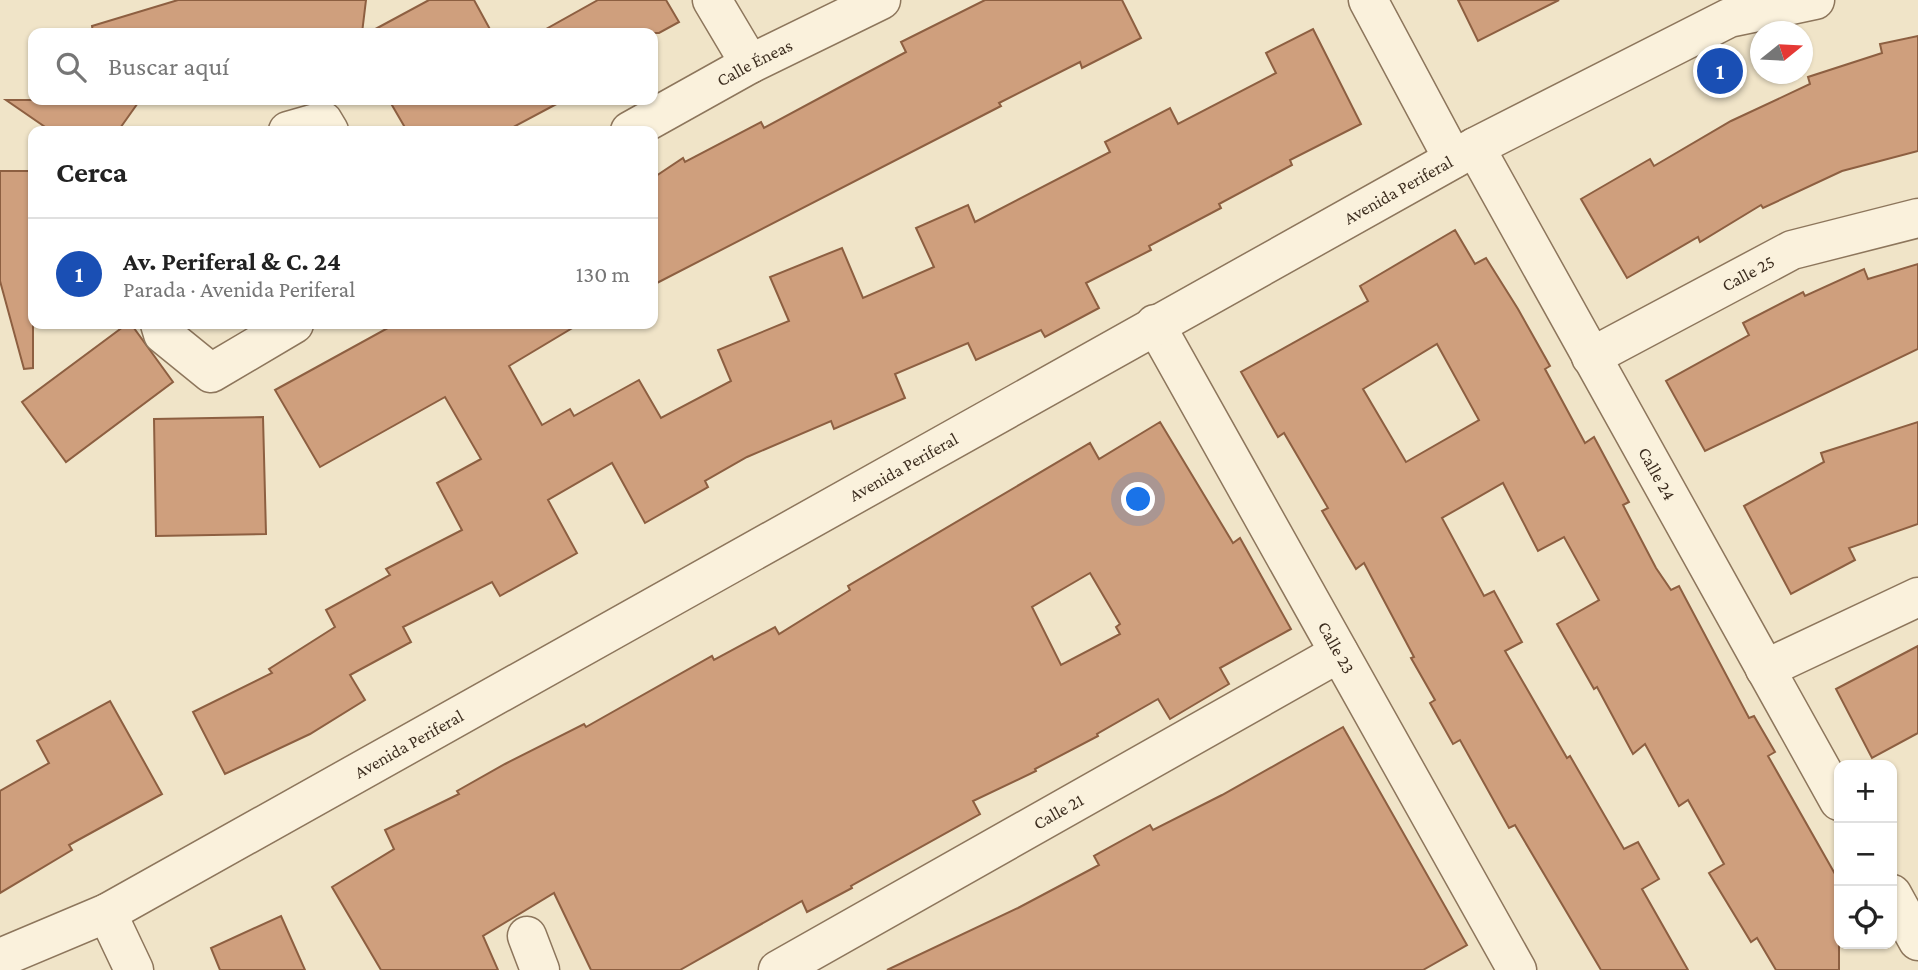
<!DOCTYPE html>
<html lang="es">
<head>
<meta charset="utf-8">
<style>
	body { margin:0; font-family:"Crimson Pro",serif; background:#f6f6f6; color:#222 }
	.controls { position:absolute; right:21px; bottom:21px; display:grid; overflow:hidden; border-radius:14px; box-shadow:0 2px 5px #0004 }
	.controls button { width:63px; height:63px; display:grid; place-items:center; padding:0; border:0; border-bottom:2px solid #e0e0e0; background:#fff; color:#222; font:35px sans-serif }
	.compass { position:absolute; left:1750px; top:21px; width:63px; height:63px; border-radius:50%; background:#fff; box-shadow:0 2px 5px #0004; rotate:72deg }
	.you { position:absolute; left:1139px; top:500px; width:24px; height:24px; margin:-18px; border:5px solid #fff; border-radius:50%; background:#1a73e8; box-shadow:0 0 0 10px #1a73e833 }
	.badge { display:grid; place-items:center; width:46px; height:46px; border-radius:50%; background:#9e2a2b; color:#fff; font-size:23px; font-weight:700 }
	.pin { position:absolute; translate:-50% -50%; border:4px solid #fff; box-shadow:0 2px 7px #0006 }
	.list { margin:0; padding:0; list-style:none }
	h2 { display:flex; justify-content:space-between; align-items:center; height:91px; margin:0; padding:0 28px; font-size:30px }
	h2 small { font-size:23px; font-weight:400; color:#767676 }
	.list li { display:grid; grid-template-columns:46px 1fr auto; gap:21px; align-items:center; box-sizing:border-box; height:112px; padding:0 28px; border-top:2px solid #e0e0e0 }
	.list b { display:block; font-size:26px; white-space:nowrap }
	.list p { margin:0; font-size:23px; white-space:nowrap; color:#767676 }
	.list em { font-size:23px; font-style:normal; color:#767676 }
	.icon { flex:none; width:38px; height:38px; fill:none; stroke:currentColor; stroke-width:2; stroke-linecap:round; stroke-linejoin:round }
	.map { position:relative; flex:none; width:1918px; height:970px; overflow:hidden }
	.search { position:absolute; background:#fff; box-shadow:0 2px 5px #0004; left:28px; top:28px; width:630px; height:77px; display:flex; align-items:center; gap:18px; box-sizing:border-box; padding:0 24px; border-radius:14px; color:#767676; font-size:26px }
	.panel { position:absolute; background:#fff; box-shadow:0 2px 5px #0004; left:28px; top:126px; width:630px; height:203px; border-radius:14px }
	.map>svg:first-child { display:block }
</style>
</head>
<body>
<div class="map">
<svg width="1918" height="970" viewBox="0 0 1918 970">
	<rect width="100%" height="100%" fill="#f0e4c8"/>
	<g fill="#cf9f7d" stroke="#8d5f41" stroke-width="2" fill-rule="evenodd">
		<path d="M178,0H366L362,33H93L92,26Z"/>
		<path d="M429,0H474L492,33H368Z"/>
		<path d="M598,0H666L679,22L659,33H539Z"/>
		<path d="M985,0H1122L1141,38L1082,68L1080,62L999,103L1001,106L653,285V178L683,158L685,162L761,122L764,128L842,86L906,52L901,42Z"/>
		<path d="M1458,0H1559L1478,41Z"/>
		<path d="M1313,29L1361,124L1290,160L1292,165L1219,204L1221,208L1149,246L1151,250L1086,283L1099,308L1045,337L1041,330L976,360L968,343L895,374L905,398L834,429L831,421L747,457L705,481L708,487L645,523L612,463L548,500L577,553L500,596L492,582L403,627L411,642L350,675L365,700L310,734L225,774L193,712L272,673L269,669L335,627L326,610L390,575L386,569L462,530L437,483L481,459L445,397L320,467L275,390L395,324H579L509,366L542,425L570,409L574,416L639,380L661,418L731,381L718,350L789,321L770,277L842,248L863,298L934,267L916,228L968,205L975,222L1110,152L1105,142L1170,108L1178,124L1276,73L1266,53Z"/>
		<path d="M1918,36V151L1842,171L1763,208L1761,205L1700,242L1698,237L1627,278L1581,199L1650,159L1654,166L1731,121L1810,84L1808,77L1882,53L1880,44Z"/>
		<path d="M6,100H140L118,131H51Z"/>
		<path d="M389,100H564L506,131H407Z"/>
		<path d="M0,171H33V368L24,369L0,281Z"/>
		<path d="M1455,230L1475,264L1486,258L1518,309L1550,366L1545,369L1585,443L1594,437L1629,502L1623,505L1656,568L1671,590L1679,586L1749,718L1754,716L1775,752L1768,756L1839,881V970H1776L1757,938L1751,942L1709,873L1724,864L1688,800L1679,806L1645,744L1633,754L1597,687L1594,689L1557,624L1599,600L1564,537L1538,551L1503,483L1442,518L1484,596L1494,591L1522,642L1505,651L1567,758L1570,756L1624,849L1638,842L1659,879L1642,889L1688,970H1601L1515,825L1509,828L1460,740L1453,744L1430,703L1435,700L1411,658L1414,657L1364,563L1356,569L1322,511L1328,508L1284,433L1278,437L1241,372L1368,301L1360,286ZM1437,344L1479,420L1406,462L1363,389Z"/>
		<path d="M1918,264V349L1705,451L1666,381L1749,335L1743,323L1803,292L1805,296L1864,269L1868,279Z"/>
		<path d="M127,324H131L173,382L66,462L22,402Z"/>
		<path d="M263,417L266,534L156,536L154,419Z"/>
		<path d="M1160,422L1233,543L1240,538L1291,629L1220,668L1229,684L1170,719L1158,699L1097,734L1098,736L1035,769L1036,771L973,801L980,814L851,886L852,888L807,912L802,901L680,970H591L554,893L483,936L498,970H381L332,887L394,849L385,830L459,794L457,791L505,764L584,724L586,727L712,656L714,660L775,627L779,634L850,590L848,586L1090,443L1099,459ZM1090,573L1120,624L1116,627L1120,634L1061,665L1032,607Z"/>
		<path d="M1918,422V524L1849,548L1855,560L1791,594L1744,506L1824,462L1821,453Z"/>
		<path d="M1918,646V733L1872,758L1836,689Z"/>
		<path d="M110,701L162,794L69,845L72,850L0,893V791L49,763L37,741Z"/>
		<path d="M1343,727L1467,945L1423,970H887L1018,908L1099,865L1094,856L1150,825L1153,830L1222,795Z"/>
		<path d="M281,916L305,970H220L211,948Z"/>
	</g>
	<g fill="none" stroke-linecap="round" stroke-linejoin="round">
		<g stroke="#8d765c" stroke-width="41">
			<g id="minor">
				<path d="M712,0L750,64"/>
				<path d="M1368,0L1453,159"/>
				<path d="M288,131L323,121L329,131"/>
				<path id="s1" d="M630,131L750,64L881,0"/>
				<path id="s2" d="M1475,147L1839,801"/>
				<path d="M160,324L163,334L211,373L294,324"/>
				<path id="s3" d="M1155,324L1517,970"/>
				<path id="s4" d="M1591,357L1792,250L1918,218"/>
				<path d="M1765,669L1918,597"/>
				<path d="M1892,894L1918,941"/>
				<path d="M107,913L134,970"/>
				<path d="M527,936L540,970"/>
				<path id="s5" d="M0,958L107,913L1475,147L1729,18L1815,0"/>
				<path id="s6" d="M778,970L1339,653"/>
			</g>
		</g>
		<use href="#minor" stroke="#faf1dc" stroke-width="38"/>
	</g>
	<g text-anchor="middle" stroke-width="7" stroke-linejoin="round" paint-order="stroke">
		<g font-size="18" fill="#3d2e20" stroke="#f7eed8">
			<text dy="6" stroke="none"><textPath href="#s1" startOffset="142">Calle Éneas</textPath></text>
			<text dy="6" stroke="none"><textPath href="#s5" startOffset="1596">Avenida Periferal</textPath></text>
			<text dy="6" stroke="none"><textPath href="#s4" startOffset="178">Calle 25</textPath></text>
			<text dy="6" stroke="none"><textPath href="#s5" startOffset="1029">Avenida Periferal</textPath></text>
			<text dy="6" stroke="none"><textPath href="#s2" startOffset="374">Calle 24</textPath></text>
			<text dy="6" stroke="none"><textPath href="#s3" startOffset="371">Calle 23</textPath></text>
			<text dy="6" stroke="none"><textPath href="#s5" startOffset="462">Avenida Periferal</textPath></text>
			<text dy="6" stroke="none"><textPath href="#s6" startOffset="322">Calle 21</textPath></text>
		</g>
	</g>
</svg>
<div class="controls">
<button>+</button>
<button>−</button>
<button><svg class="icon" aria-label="locate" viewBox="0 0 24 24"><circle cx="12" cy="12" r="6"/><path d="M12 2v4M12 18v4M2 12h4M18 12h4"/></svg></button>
</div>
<svg class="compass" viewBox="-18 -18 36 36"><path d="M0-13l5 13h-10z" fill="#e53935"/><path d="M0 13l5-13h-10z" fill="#767676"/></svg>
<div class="you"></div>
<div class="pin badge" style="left:1720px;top:71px;background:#1a4fb4">1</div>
<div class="search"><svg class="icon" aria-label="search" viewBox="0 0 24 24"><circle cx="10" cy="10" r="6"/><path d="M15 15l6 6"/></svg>Buscar aquí</div>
<section class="panel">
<h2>Cerca<small></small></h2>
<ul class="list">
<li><span class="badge" style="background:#1a4fb4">1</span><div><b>Av. Periferal &amp; C. 24</b><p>Parada · Avenida Periferal</p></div><em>130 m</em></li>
</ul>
</section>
</div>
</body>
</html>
